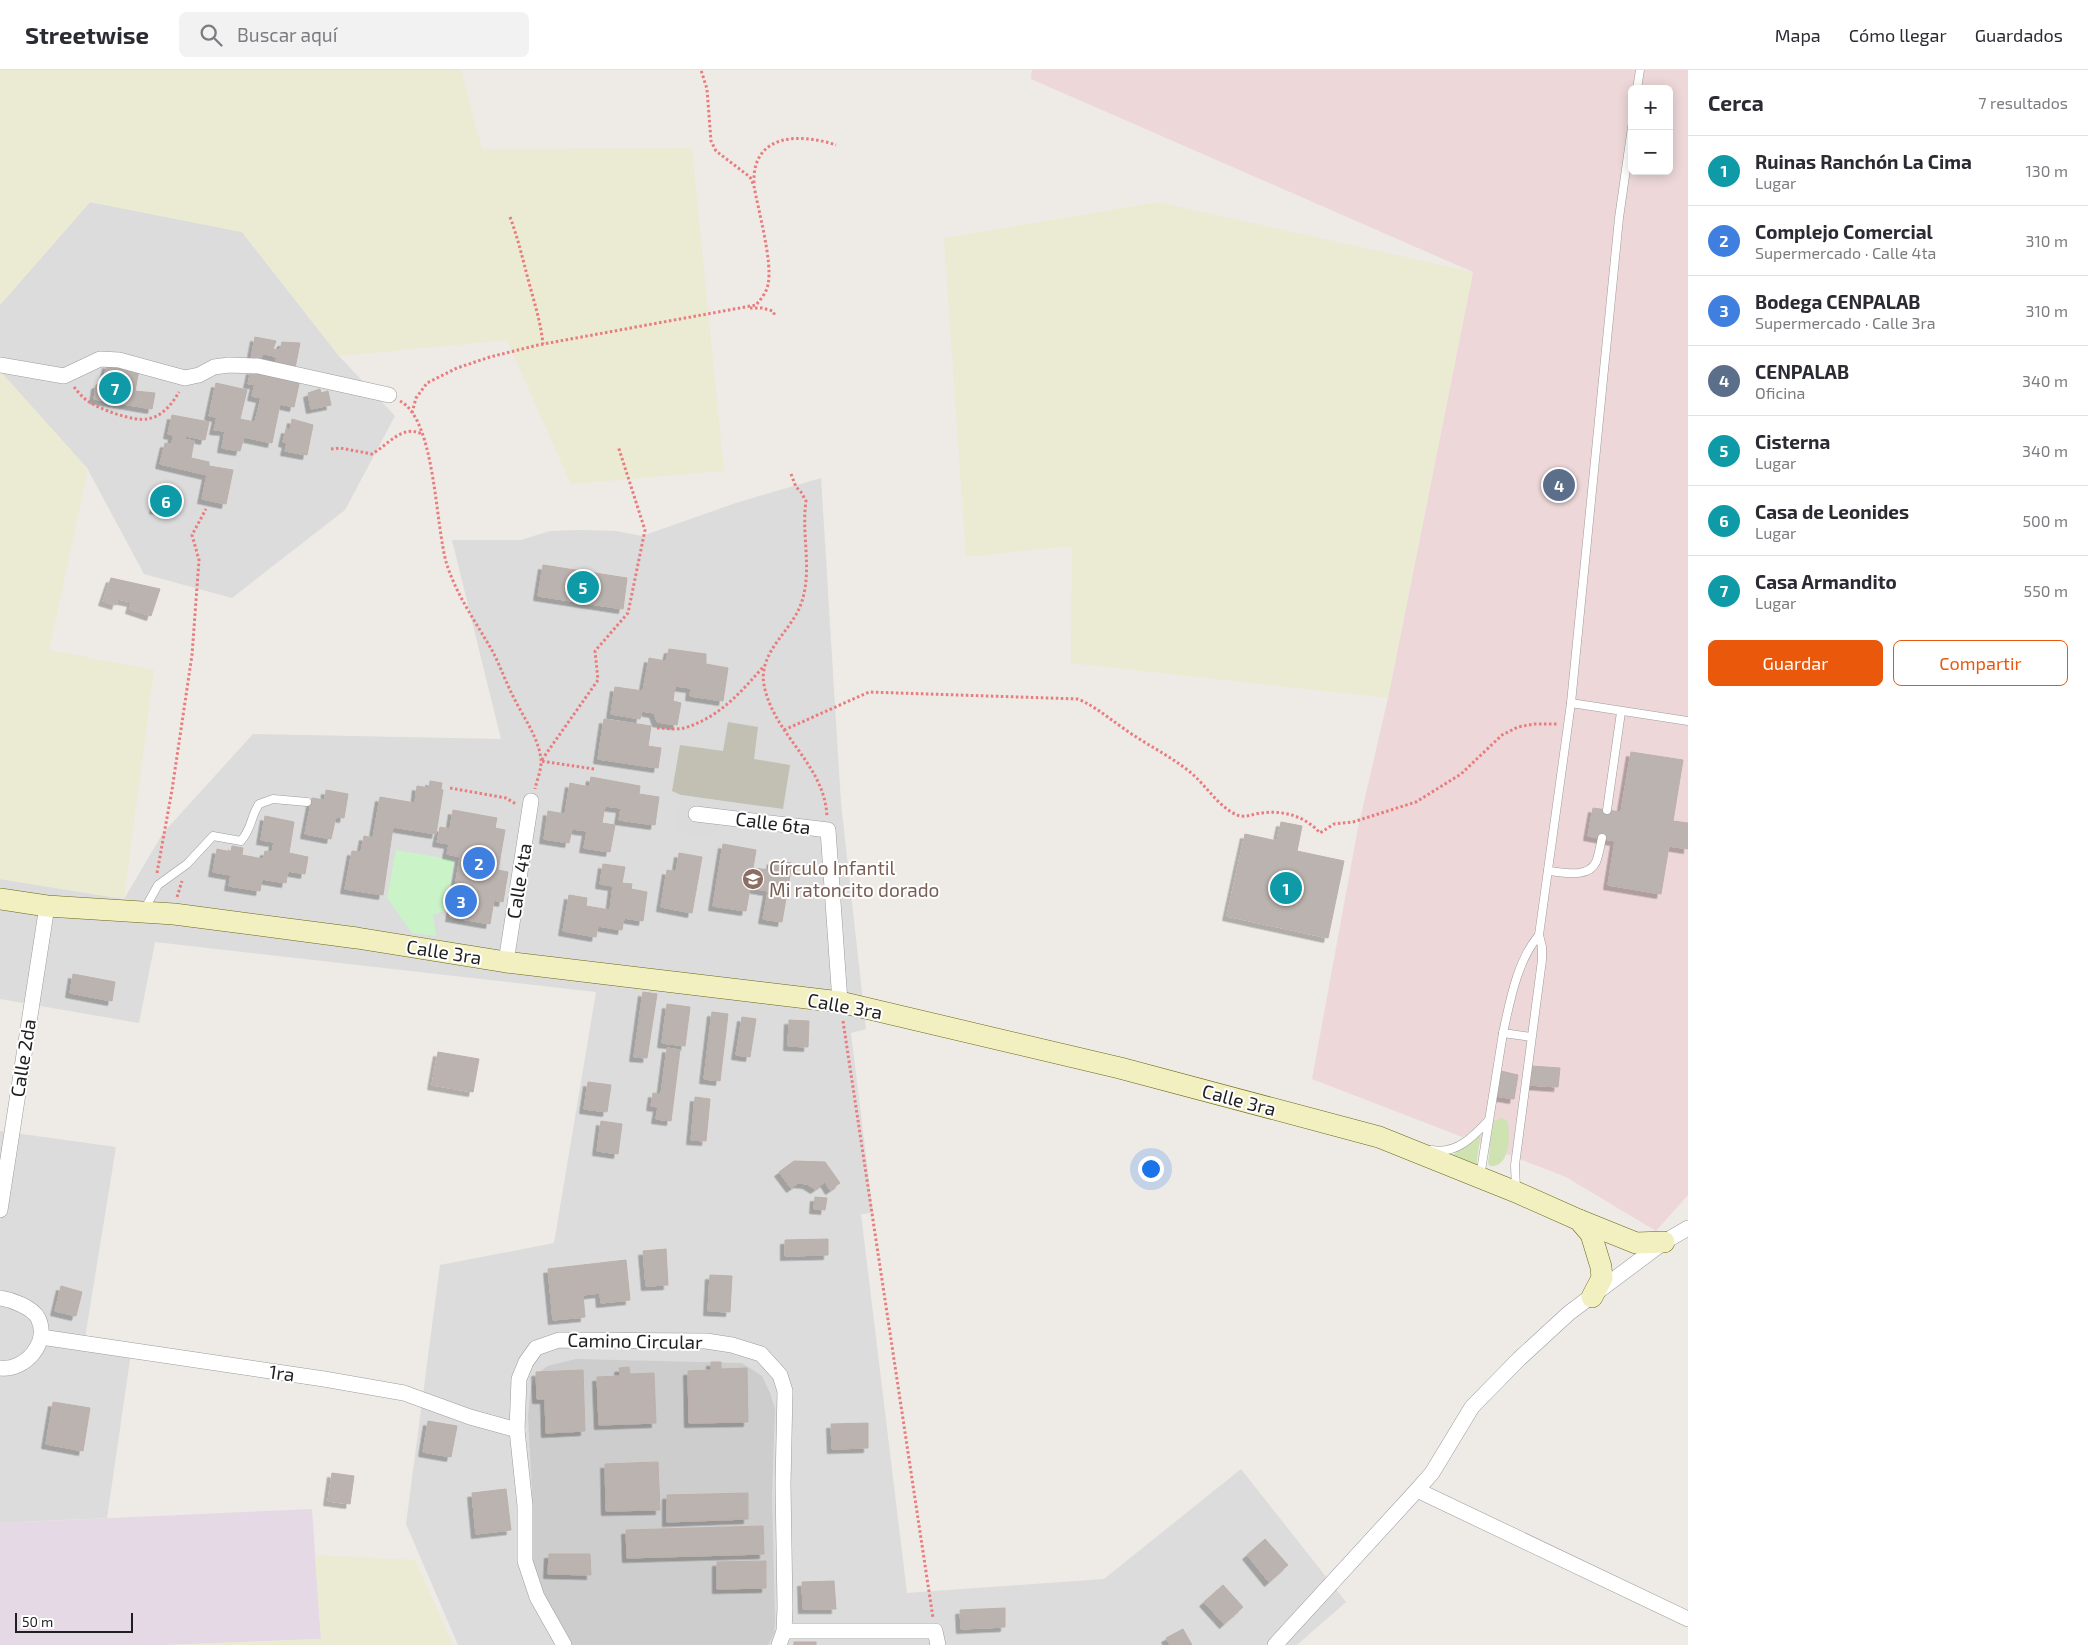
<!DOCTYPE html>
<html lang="es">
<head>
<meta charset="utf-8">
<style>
	body { margin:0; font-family:"Exo 2",sans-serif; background:#f2f2f3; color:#2b2b33 }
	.controls { position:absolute; right:15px; top:15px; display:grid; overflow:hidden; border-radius:8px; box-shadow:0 2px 12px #0003 }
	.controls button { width:45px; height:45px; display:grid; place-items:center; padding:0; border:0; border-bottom:1px solid #e1e1e2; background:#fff; color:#2b2b33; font:25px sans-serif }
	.scale { position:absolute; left:15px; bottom:12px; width:118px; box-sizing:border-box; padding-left:5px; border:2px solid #1f1f1f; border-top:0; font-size:14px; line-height:18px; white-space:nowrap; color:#1f1f1f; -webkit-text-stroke:4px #fff; paint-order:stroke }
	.you { position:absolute; left:1150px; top:1098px; width:18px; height:18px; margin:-12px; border:4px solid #fff; border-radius:50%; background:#1a73e8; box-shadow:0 0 0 8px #1a73e833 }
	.badge { display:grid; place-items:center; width:32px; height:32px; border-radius:50%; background:#ea580c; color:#fff; font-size:16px; font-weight:700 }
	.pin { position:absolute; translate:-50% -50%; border:2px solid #fff; box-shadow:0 1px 5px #0006 }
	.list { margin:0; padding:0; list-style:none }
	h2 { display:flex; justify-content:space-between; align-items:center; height:65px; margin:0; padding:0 20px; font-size:21px }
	h2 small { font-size:16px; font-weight:400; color:#7c7c81 }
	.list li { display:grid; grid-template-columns:32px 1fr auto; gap:15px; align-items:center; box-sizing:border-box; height:70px; padding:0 20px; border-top:1px solid #e1e1e2 }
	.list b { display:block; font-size:19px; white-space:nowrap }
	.list p { margin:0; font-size:16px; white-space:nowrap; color:#7c7c81 }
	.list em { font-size:16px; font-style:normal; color:#7c7c81 }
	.actions { display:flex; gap:10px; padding:15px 20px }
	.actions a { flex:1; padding:11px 0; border:1px solid #ea580c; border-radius:8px; text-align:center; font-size:18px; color:#ea580c }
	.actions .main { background:#ea580c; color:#fff }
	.icon { flex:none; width:28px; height:28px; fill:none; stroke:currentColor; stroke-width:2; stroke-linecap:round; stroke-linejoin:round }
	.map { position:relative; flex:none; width:1688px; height:1575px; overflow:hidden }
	header { display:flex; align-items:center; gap:30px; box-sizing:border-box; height:70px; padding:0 25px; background:#fff; border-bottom:1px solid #e1e1e2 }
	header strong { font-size:24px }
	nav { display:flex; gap:28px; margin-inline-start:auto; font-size:18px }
	.search { width:350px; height:45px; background:#f2f2f3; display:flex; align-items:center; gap:12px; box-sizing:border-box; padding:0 18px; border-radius:8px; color:#7c7c81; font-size:19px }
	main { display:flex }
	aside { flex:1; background:#fff }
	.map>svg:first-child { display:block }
</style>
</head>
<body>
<header>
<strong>Streetwise</strong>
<div class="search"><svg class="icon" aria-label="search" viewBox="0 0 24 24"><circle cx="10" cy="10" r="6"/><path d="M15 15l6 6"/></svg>Buscar aquí</div>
<nav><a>Mapa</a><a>Cómo llegar</a><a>Guardados</a></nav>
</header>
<main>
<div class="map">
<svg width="1688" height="1575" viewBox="0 0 1688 1575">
	<defs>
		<filter id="shadow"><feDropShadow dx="-4.5" dy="4.5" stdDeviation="0" flood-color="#0004"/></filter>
	</defs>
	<rect width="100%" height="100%" fill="#eeeae6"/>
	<g fill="#dcdcdc">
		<path d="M90,132L242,162L339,286L395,346L345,440L232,528L144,504L87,398L0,301V235Z"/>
		<path d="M821,408L841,733L866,959L851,963L873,1143L861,1144L907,1523L1104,1509L1241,1399L1346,1532L1297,1575H458L406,1454L440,1195L554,1173L596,922L155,872L139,953L0,929V809L124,829L163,763L253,664L501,669L452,470H521L550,461L580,460L616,461L642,466L736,433Z"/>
		<path d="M0,1061L116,1077L85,1268L131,1283L107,1448L0,1453Z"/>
	</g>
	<path fill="#edd7d9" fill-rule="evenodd" d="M1032,0H1688V1125L1656,1161L1566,1107L1312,1009L1358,758L1388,628L1473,202L1031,9ZM1632,19H1669V101H1632Z"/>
	<path fill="#e6d9e6" d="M312,1439L321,1569L166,1575H0V1453Z"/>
	<path fill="#cdcdcd" d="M576,1289L742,1293L762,1306L770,1323L775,1339L772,1424L775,1549L774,1564L768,1575H569L539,1524L532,1489V1420L528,1346L531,1316L536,1305L547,1296Z"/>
	<path fill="#c2c0b2" d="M728,652L758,657L754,689L790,695L783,739L681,725L672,721L680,675L723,681Z"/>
	<g fill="#ebead3">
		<path d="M0,0H461L482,79L692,78L724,401L571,414L507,270L339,286L242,162L90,132L0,235Z"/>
		<path d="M1157,132L1473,202L1388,628L1071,593L1072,476L966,487L944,168Z"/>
		<path d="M0,301L88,399L49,580L154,600L124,829L0,809Z"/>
		<path d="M315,1485L415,1490L453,1575H166L321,1569Z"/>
	</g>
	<g fill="#cfe2b2">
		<path d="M1501,1048L1507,1050C1511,1064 1510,1098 1490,1096L1488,1093L1493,1052Z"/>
		<path d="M1481,1062L1476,1097L1448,1089Z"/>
	</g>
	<path fill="#caf3c8" d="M396,780L454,790L447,840L433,845L436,866L412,863L387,828Z"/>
	<path fill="#dbdbdb" d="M681,725L721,731L717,757L713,767L675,762Z"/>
	<g fill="#bbb3af" stroke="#beb0aa" filter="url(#shadow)">
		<path d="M255,267L276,271L273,279L280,280L282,272L300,273L295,298L275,293L277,288L271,285L262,284L261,291L251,289Z"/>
		<path d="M107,294L139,300L135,321L155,323L152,339L94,329L96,315L103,312Z"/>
		<path d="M251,300L300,309L294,337L280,334L272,373L244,367L240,381L222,378L225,361L214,360L217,347L209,346L216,313L247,320L240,349L255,352L261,328L252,326L255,314H248Z"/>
		<path d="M320,319L321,323L328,321L331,335L311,339L308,323Z"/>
		<path d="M172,345L209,352L205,370L186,366L184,369L194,371L191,388L209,392V396L233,400L226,434L202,429L207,405L160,394L165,373L172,374L173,365L168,364Z"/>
		<path d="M292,349L313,355L307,385L285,381L287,373L283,372L286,359L290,360Z"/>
		<path d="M158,419L179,423L175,443L154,439Z"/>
		<path d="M543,495L627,508L623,539L538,526Z"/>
		<path d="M111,508L160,519L151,546L130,539L132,532L118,529L116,535L103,531Z"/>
		<path d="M669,579L706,584V594L728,598L723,631L690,626L691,618L675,616L673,631L681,633L677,655L657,652L654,643L642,641L640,649L611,644L615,617L643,621L649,588L666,591Z"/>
		<path d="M604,649L651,656L648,676L661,678L658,698L598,689Z"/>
		<path d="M1631,682L1683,690L1673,751L1688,753V779L1669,776L1661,824L1608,815L1615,771L1588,766L1593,738L1621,742Z"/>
		<path d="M591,707L640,716L639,724L659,727L655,755L619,750L621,738L605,736L602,753L615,755L610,782L584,778L587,761L572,759L569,773L544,769L548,741L565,744L570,713L589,717Z"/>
		<path d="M430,711L442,713L441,719L443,720L436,764L393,757L383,825L345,819L352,781L361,782L364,766L373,768L380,727L415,733L417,716L429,718Z"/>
		<path d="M326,720L348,724L344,748L336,747L331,769L305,764L312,728L325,730Z"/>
		<path d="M453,740L497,748L495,758L505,760L498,800L508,802L503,832L494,830L490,854L450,847L460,787L447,784L449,774L437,772L440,757L450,759Z"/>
		<path d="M265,746L294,752L289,783L308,787L305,804L288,801L286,813L262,809L260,821L229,816L231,805L213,802L217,779L231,782L232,776L243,778L242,785L263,789L265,781L272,782L274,772L261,770Z"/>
		<path d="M1281,752L1302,756L1297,781L1344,791L1328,868L1227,846L1245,764L1277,771Z"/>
		<path d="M723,774L756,780L753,798L770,800L772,790L792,793L782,852L763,849L768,821L750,818L746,841L713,836Z"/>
		<path d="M679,783L702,787L692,843L661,837L667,800L676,802Z"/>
		<path d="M603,794L625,797L622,813L632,814L631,819L647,822L643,851L624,848L622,860L598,856L596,867L563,861L569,825L587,828L586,836L610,840L613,816L600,814Z"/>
		<path d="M73,904L115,912L112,931L70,923Z"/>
		<path d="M643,922L657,924L647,988L634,987Z"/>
		<path d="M667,934L690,937L685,976L662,973Z"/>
		<path d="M712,942L728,944L720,1011L704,1009Z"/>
		<path d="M742,947L756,949L750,987L736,985Z"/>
		<path d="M789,950L809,951L808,977L788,976Z"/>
		<path d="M667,978L680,980L671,1051L656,1049L658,1037L651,1036L653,1023L661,1024Z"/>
		<path d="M438,982L479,989L473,1022L432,1015Z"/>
		<path d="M1531,996L1560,998L1558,1017L1529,1015Z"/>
		<path d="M1501,1001L1518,1005L1514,1029L1496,1026Z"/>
		<path d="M588,1012L611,1015L607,1042L584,1039Z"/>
		<path d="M695,1027L710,1029L706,1071L691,1070Z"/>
		<path d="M601,1051L622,1054L618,1084L597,1081Z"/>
		<path d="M794,1091L825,1092L840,1113L830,1120L825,1112L815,1119L807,1114L798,1113L791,1118L779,1102Z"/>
		<path d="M815,1127L827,1128L825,1140L814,1139Z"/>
		<path d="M828,1169V1185L785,1186V1170Z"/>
		<path d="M666,1179L668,1215L646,1216L643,1181Z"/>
		<path d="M626,1190L630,1230L601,1233L600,1223L583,1225L585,1247L553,1250L548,1199Z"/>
		<path d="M710,1205L732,1206L730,1242L708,1241Z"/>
		<path d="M61,1216L82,1222L76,1246L55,1241Z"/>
		<path d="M711,1292H721V1299L747,1298L748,1352L689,1353L688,1301L711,1300Z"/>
		<path d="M629,1297L630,1304L654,1303L656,1353L599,1355L597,1307L620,1306L619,1298Z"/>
		<path d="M583,1300L585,1361L546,1363L545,1329H537L536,1302Z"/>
		<path d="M53,1332L90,1338L83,1381L46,1374Z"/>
		<path d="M428,1351L457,1356L451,1387L423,1382Z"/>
		<path d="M868,1353V1378L832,1379L831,1354Z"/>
		<path d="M658,1392L660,1440L606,1441L605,1394Z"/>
		<path d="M332,1403L354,1406L350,1434L328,1431Z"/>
		<path d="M506,1419L511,1460L476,1464L472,1423Z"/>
		<path d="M748,1423V1449L667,1452V1425Z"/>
		<path d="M763,1456L764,1484L627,1488L626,1460Z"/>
		<path d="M1265,1469L1288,1495L1269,1512L1247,1485Z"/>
		<path d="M549,1484H590L591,1505L548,1504Z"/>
		<path d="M766,1491V1518L717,1519V1492Z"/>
		<path d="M834,1511L836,1539H803L802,1512Z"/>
		<path d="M1223,1515L1243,1537L1224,1554L1204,1532Z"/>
		<path d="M1005,1538V1557L961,1559L960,1540Z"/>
		<path d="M1183,1559L1192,1575H1170L1166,1568Z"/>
		<rect x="794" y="1572" width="22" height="3"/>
	</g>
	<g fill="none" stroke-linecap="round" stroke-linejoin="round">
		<g stroke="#9c9c9c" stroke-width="9">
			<g id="lane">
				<path d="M1637,19L1640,0"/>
				<path d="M1571,633L1688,651"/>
				<path d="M1607,740L1621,642"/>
				<path d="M1548,801C1563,802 1588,809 1596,792C1599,785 1600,776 1602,768"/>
				<path d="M144,840L158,815L187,794L213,766L241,771C253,756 250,748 259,734L273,729L307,732"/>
				<path d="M1503,963L1531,967"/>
				<path d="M1432,1080C1456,1085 1474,1066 1489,1050"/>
				<path d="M1480,1107L1503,963C1510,931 1517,891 1539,865"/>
				<path d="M1516,1120L1515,1095L1542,890V877L1539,865L1571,633L1619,148L1632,57"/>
			</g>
		</g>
		<g stroke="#9c9c9c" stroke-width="16">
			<g id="street">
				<path d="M0,295L64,306L100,289L119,290L185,308L199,305L214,297L229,295L258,296L389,325"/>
				<path d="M696,744L828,760L840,932"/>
				<path d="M506,892L531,731"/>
				<path d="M0,1140L47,836"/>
				<path d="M0,1228C12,1230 32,1237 38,1248C50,1273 25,1301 0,1298"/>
				<path d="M41,1267L324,1309L404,1323L470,1347L517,1360"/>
				<path d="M1417,1420L1688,1549"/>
				<path d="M784,1561H935L938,1575"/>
				<path d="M564,1575L537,1527L525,1491V1436L517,1360L519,1309L526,1292L536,1278L559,1270L706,1271L732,1275L761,1284L780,1305L785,1321L783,1414L785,1538L784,1561L779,1575"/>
				<path d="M1275,1575L1417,1420L1432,1403L1472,1337L1519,1289L1569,1243L1664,1172L1688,1158"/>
			</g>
		</g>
		<g stroke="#696812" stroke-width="22">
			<g id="secondary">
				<path d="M0,829L47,836L174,844L357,868L506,892L840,932L1120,998L1379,1067L1516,1122L1579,1150L1591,1164L1601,1197L1602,1208L1592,1227"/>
				<path d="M1579,1150L1636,1173L1664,1172"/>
			</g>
		</g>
		<g stroke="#e97c7d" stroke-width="3" stroke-dasharray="2.5 2.5" stroke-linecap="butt">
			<path d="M754,113C752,63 801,63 836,75"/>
			<path d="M510,147C519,171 524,195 531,220C536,238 541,255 543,274"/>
			<path d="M750,238H762L773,241L775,246"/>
			<path d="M74,317C78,322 83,328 88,331C98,339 135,352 147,349C162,347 172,334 179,322"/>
			<path d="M400,331C436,350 435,457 447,495C457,526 477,554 493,582C501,598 507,615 515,630C525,650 538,667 541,689C542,698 537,710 535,719"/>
			<path d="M412,343L416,328L427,313L457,298L490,287L538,275L756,235C761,229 767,222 768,214C773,193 758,139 754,116L750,107L716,81L711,71L707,19L701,0"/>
			<path d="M331,379L340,378L372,384C388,375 402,354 422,364"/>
			<path d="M791,404L796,417L801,422L806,431C801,465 813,501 801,534C791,562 758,582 764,615C774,666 825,694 827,747"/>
			<path d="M657,658C666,658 676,660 684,658C719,648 741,622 764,596"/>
			<path d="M784,660L869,622L1078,629C1096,637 1107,647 1123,658C1145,674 1169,685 1190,702C1206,715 1217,735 1235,744C1244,749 1252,744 1261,743C1283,740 1305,746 1320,763L1334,754L1353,752L1416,732L1461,704L1502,665L1518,657L1534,654H1557"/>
			<path d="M594,699L541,691L598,610L595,581L628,543L645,460L618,376"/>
			<path d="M450,718L506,728L516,734"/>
			<path d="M157,803L172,720L192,585L199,490L192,465L206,439"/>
			<path d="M177,827L182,811"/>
			<path d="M843,951L933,1548"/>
		</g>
		<use href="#lane" stroke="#fff" stroke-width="8"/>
		<use href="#street" stroke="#fff" stroke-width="15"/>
		<use href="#secondary" stroke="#f2efc0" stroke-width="21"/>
	</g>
	<defs>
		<g id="school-disc" transform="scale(1.125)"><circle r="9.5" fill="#8d6e63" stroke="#fff"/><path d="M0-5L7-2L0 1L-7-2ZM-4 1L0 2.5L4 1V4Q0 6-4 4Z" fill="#fff"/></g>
	</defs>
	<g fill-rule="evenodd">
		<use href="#school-disc" x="753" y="809"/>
	</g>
	<g text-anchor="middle" stroke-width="4" stroke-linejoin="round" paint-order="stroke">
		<g font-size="19" fill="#1f1f1f" stroke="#fff">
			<text transform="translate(773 753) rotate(7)" y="7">Calle 6ta</text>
			<text transform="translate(519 811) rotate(-81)" y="7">Calle 4ta</text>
			<text transform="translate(444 882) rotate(9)" y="7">Calle 3ra</text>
			<text transform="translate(845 936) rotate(10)" y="7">Calle 3ra</text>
			<text transform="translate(23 988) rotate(-81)" y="7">Calle 2da</text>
			<text transform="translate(1239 1030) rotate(15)" y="7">Calle 3ra</text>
			<text transform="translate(635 1271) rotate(1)" y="7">Camino Circular</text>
			<text transform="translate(282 1303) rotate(8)" y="7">1ra</text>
		</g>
		<g font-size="19" fill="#785e54" stroke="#fff" text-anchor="start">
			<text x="769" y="805">Círculo Infantil<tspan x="769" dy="22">Mi ratoncito dorado</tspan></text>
		</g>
	</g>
</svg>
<div class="controls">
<button>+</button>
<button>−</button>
</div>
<div class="scale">50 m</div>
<div class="you"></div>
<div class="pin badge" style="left:1286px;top:818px;background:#0f9aa8">1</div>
<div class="pin badge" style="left:479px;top:793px;background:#3f7fe0">2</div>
<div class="pin badge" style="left:461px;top:831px;background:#3f7fe0">3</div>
<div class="pin badge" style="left:1559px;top:415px;background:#5c6f8a">4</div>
<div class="pin badge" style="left:583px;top:517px;background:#0f9aa8">5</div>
<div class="pin badge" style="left:166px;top:431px;background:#0f9aa8">6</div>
<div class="pin badge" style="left:115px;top:318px;background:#0f9aa8">7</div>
</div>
<aside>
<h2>Cerca<small>7 resultados</small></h2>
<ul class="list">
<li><span class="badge" style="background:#0f9aa8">1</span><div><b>Ruinas Ranchón La Cima</b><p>Lugar</p></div><em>130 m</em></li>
<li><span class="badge" style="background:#3f7fe0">2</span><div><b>Complejo Comercial</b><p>Supermercado · Calle 4ta</p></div><em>310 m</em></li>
<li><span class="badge" style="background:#3f7fe0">3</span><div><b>Bodega CENPALAB</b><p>Supermercado · Calle 3ra</p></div><em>310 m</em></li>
<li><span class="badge" style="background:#5c6f8a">4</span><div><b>CENPALAB</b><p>Oficina</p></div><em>340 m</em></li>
<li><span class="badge" style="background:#0f9aa8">5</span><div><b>Cisterna</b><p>Lugar</p></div><em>340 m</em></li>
<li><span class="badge" style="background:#0f9aa8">6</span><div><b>Casa de Leonides</b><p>Lugar</p></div><em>500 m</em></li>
<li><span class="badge" style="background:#0f9aa8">7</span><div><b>Casa Armandito</b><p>Lugar</p></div><em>550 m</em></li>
</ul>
<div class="actions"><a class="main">Guardar</a><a>Compartir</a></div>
</aside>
</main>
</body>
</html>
